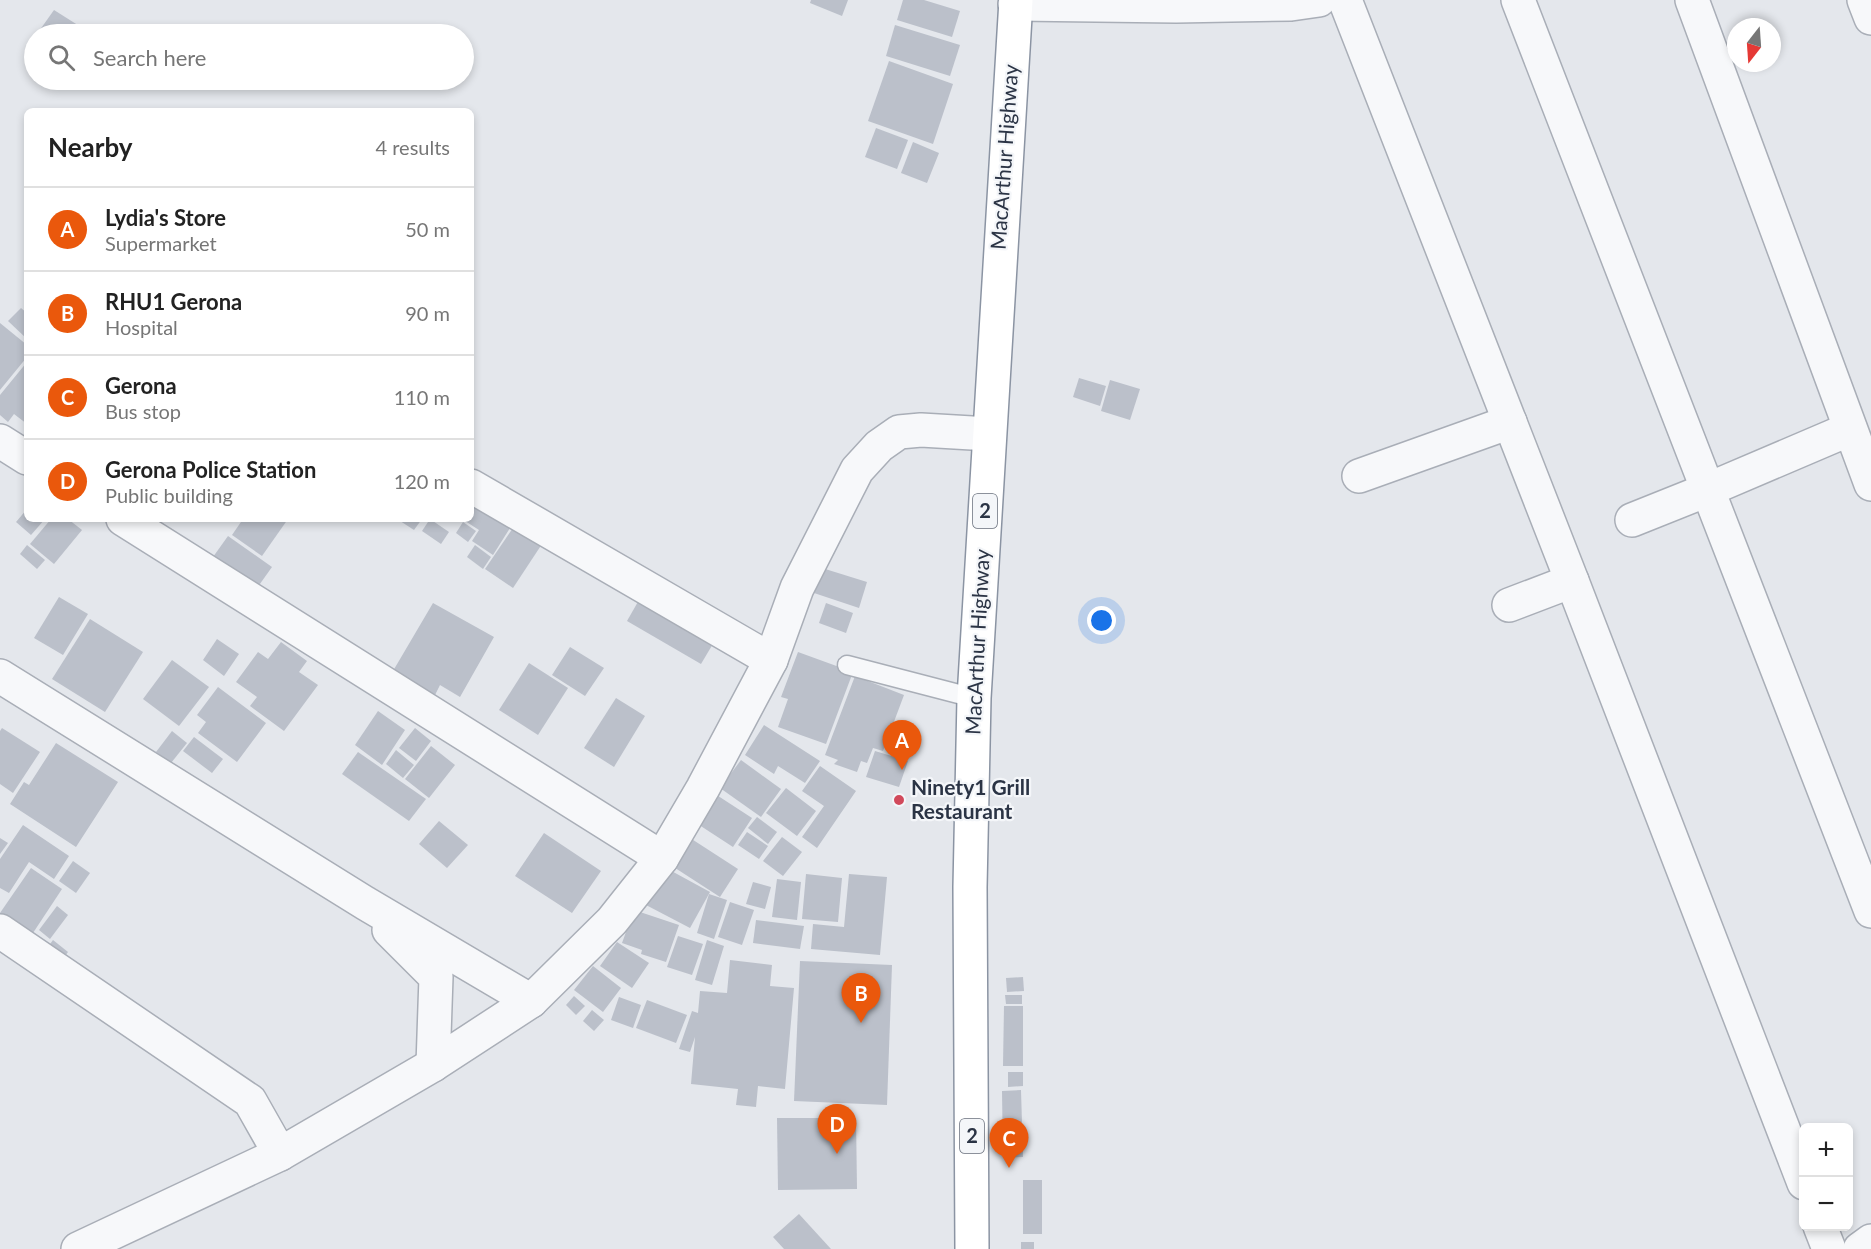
<!DOCTYPE html>
<html lang="en">
<head>
<meta charset="utf-8">
<style>
	body { margin:0; font-family:Lato,sans-serif; background:#f6f6f6; color:#222 }
	.controls { position:absolute; right:18px; bottom:18px; display:grid; overflow:hidden; border-radius:9px; box-shadow:0 3px 9px #0003 }
	.controls button { width:54px; height:54px; display:grid; place-items:center; padding:0; border:0; border-bottom:2px solid #e0e0e0; background:#fff; color:#222; font:30px sans-serif }
	.compass { position:absolute; left:1727px; top:18px; width:54px; height:54px; border-radius:50%; background:#fff; box-shadow:0 3px 9px #0003; rotate:197deg }
	.you { position:absolute; left:1102px; top:621px; width:21px; height:21px; margin:-15px; border:4px solid #fff; border-radius:50%; background:#1a73e8; box-shadow:0 0 0 9px #1a73e833 }
	.badge { display:grid; place-items:center; width:39px; height:39px; border-radius:50%; background:#ea580c; color:#fff; font-size:20px; font-weight:700 }
	.pin { position:absolute; translate:-50% -50px; filter:drop-shadow(0 2px 3px #0008) }
	.pin::after { content:''; position:absolute; top:32px; width:21px; height:18px; background:inherit; clip-path:polygon(0 0,100% 0,50% 100%) }
	.list { margin:0; padding:0; list-style:none }
	h2 { display:flex; justify-content:space-between; align-items:center; height:78px; margin:0; padding:0 24px; font-size:26px }
	h2 small { font-size:20px; font-weight:400; color:#767676 }
	.list li { display:grid; grid-template-columns:39px 1fr auto; gap:18px; align-items:center; box-sizing:border-box; height:84px; padding:0 24px; border-top:2px solid #e0e0e0 }
	.list b { display:block; font-size:22px; white-space:nowrap }
	.list p { margin:0; font-size:20px; white-space:nowrap; color:#767676 }
	.list em { font-size:20px; font-style:normal; color:#767676 }
	.icon { flex:none; width:33px; height:33px; fill:none; stroke:currentColor; stroke-width:2; stroke-linecap:round; stroke-linejoin:round }
	.map { position:relative; flex:none; width:1871px; height:1249px; overflow:hidden }
	.search { position:absolute; background:#fff; box-shadow:0 3px 9px #0003; left:24px; top:24px; width:450px; height:66px; display:flex; align-items:center; gap:15px; box-sizing:border-box; padding:0 21px; border-radius:33px; color:#767676; font-size:22px }
	.panel { position:absolute; background:#fff; box-shadow:0 3px 9px #0003; left:24px; top:108px; width:450px; height:414px; border-radius:9px }
	.map>svg:first-child { display:block }
</style>
</head>
<body>
<div class="map">
<svg width="1871" height="1249" viewBox="0 0 1871 1249">
	<rect width="100%" height="100%" fill="#e4e7ec"/>
	<g fill="#bbc0ca">
		<path d="M811,0H848L842,16L810,3Z"/>
		<path d="M903,0H924L960,11L952,37L897,20Z"/>
		<path d="M54,10L92,34H37Z"/>
		<path d="M895,25L960,45L950,76L886,56Z"/>
		<path d="M34,39V52L28,48Z"/>
		<path d="M889,61L953,84L933,144L868,121Z"/>
		<path d="M876,128L908,140L897,169L865,157Z"/>
		<path d="M913,142L939,153L927,183L901,173Z"/>
		<path d="M21,308L27,313V339L8,321Z"/>
		<path d="M0,323L27,345V357L0,390Z"/>
		<path d="M27,362V424L14,414L8,422L0,415V395Z"/>
		<path d="M1079,378L1106,386L1100,406L1073,397Z"/>
		<path d="M1110,380L1140,389L1130,420L1101,411Z"/>
		<path d="M471,504L517,517L493,555L472,541L479,530L462,519H471Z"/>
		<path d="M27,509V519H45L31,535L16,522Z"/>
		<path d="M51,519H68L82,530L54,564L30,544Z"/>
		<path d="M243,519H288L262,556L232,535Z"/>
		<path d="M397,519H422L414,530Z"/>
		<path d="M430,519L449,532L441,544L422,531Z"/>
		<path d="M463,522L476,531L468,542L456,533Z"/>
		<path d="M517,522L544,541L513,588L485,569Z"/>
		<path d="M228,536L272,567L252,595L208,564Z"/>
		<path d="M27,545L45,560L37,569L20,554Z"/>
		<path d="M475,545L491,557L483,569L467,557Z"/>
		<path d="M822,568L867,582L859,608L814,593Z"/>
		<path d="M643,593L717,637L701,664L627,621Z"/>
		<path d="M59,597L88,614L63,655L34,638Z"/>
		<path d="M433,603L494,637L460,697L440,685L435,695L393,671Z"/>
		<path d="M826,603L853,613L846,633L819,623Z"/>
		<path d="M90,619L143,652L105,712L52,679Z"/>
		<path d="M217,639L239,654L224,676L203,660Z"/>
		<path d="M281,642L307,661L299,672L318,685L284,731L250,706L257,697L236,682L258,652L268,659Z"/>
		<path d="M570,647L604,668L585,696L552,675Z"/>
		<path d="M798,652L853,672L826,744L778,727L788,699L781,697Z"/>
		<path d="M172,660L209,687L179,726L143,699Z"/>
		<path d="M529,663L568,688L538,735L499,710Z"/>
		<path d="M855,676L904,695L883,751L873,748L867,763L861,761L857,772L834,764L838,760L825,755Z"/>
		<path d="M218,687L266,723L237,762L198,733L206,722L197,715Z"/>
		<path d="M616,698L645,716L614,767L584,748Z"/>
		<path d="M378,711L405,730L382,765L355,745Z"/>
		<path d="M764,725L820,761L805,783L778,766L774,774L745,755Z"/>
		<path d="M2,728L40,752L13,793L0,784V731Z"/>
		<path d="M415,728L431,741L416,761L399,748Z"/>
		<path d="M172,731L187,743L171,763L156,752Z"/>
		<path d="M194,737L223,759L212,773L183,751Z"/>
		<path d="M56,743L118,782L76,847L10,804L24,782L29,785Z"/>
		<path d="M431,746L455,765L429,798L405,779Z"/>
		<path d="M396,750L414,765L403,778L386,764Z"/>
		<path d="M875,751L908,761L899,787L866,777Z"/>
		<path d="M358,752L426,799L409,821L342,774Z"/>
		<path d="M741,760L781,789L761,817L720,788Z"/>
		<path d="M820,766L856,791L817,848L802,837L824,806L802,791Z"/>
		<path d="M786,788L816,811L797,836L766,813Z"/>
		<path d="M709,790L752,818L733,847L690,819Z"/>
		<path d="M757,817L777,832L768,844L748,828Z"/>
		<path d="M439,821L468,845L447,868L419,844Z"/>
		<path d="M23,825L69,856L54,879L29,862L9,893L0,888V859Z"/>
		<path d="M747,832L768,846L759,859L738,845Z"/>
		<path d="M544,833L601,871L572,913L515,876Z"/>
		<path d="M687,836L738,869L720,897L669,864Z"/>
		<path d="M782,837L802,852L783,876L763,861Z"/>
		<path d="M0,838L8,843L0,854Z"/>
		<path d="M73,861L90,873L76,893L59,881Z"/>
		<path d="M31,868L62,889L29,939L0,919V913Z"/>
		<path d="M666,868L710,892L690,928L646,905Z"/>
		<path d="M806,874L842,878L838,922L802,919Z"/>
		<path d="M849,874L887,877L880,955L811,949L813,924L844,927Z"/>
		<path d="M777,879L801,882L797,920L772,917Z"/>
		<path d="M753,882L771,887L765,909L746,904Z"/>
		<path d="M709,894L727,900L714,939L697,933Z"/>
		<path d="M730,902L754,910L742,945L718,937Z"/>
		<path d="M57,906L68,915L50,939L39,930Z"/>
		<path d="M634,910L679,925L666,962L641,954L642,950L622,943Z"/>
		<path d="M756,920L804,926L800,949L753,943Z"/>
		<path d="M678,936L703,944L692,975L667,967Z"/>
		<path d="M53,940L68,952L60,963L45,951Z"/>
		<path d="M707,940L724,946L712,985L695,980Z"/>
		<path d="M617,942L649,963L632,988L600,966Z"/>
		<path d="M730,960L772,965L770,986L794,988L785,1089L758,1086L756,1107L736,1105L738,1089L691,1084L695,1037L690,1052L679,1049L692,1011L698,1013L700,991L727,993Z"/>
		<path d="M800,961L892,965L887,1105L794,1101Z"/>
		<path d="M593,966L621,988L603,1012L574,990Z"/>
		<path d="M1023,977L1024,991L1007,992L1006,978Z"/>
		<path d="M1005,995H1022V1004H1006Z"/>
		<path d="M574,996L585,1006L576,1015L566,1005Z"/>
		<path d="M619,997L641,1005L633,1028L611,1020Z"/>
		<path d="M647,1000L687,1015L676,1043L636,1028Z"/>
		<path d="M1004,1006H1023V1066H1003Z"/>
		<path d="M592,1010L604,1020L594,1031L583,1021Z"/>
		<path d="M1008,1072H1023V1086L1008,1087Z"/>
		<path d="M1021,1090L1023,1157L1003,1158L1002,1091Z"/>
		<path d="M777,1118H856L857,1189L778,1190Z"/>
		<rect x="1023" y="1180" width="19" height="54"/>
		<path d="M799,1214L831,1249H784L773,1237Z"/>
		<rect x="1021" y="1242" width="13" height="7"/>
	</g>
	<g fill="none" stroke-linecap="round" stroke-linejoin="round">
		<g stroke="#a9aeb7" stroke-width="21">
			<path id="lane" d="M847,665L974,698"/>
		</g>
		<g stroke="#a9aeb7" stroke-width="36">
			<g id="street">
				<path d="M1345,0L1572,581L1804,1183"/>
				<path d="M1518,0L1871,911"/>
				<path d="M1692,0L1871,484"/>
				<path d="M1864,0L1871,18"/>
				<path d="M1015,4L1176,6L1291,4L1319,0"/>
				<path d="M0,441L27,458"/>
				<path d="M1359,476L1510,422"/>
				<path d="M471,486L771,660"/>
				<path d="M123,519L662,858"/>
				<path d="M1632,520L1707,490L1850,429"/>
				<path d="M1509,605L1572,581"/>
				<path d="M0,676L365,903L531,1001"/>
				<path d="M389,930L436,977L433,1065"/>
				<path d="M0,931L250,1101L280,1154"/>
				<path d="M1820,1226L1829,1249"/>
				<path d="M78,1249L280,1154L433,1065L531,1001L612,921L662,858L703,788L771,660L797,588L857,470L879,446L899,432L921,430L989,434"/>
				<path d="M1860,1249L1871,1241"/>
			</g>
		</g>
		<g stroke="#8b94a3" stroke-width="36">
			<path id="highway" d="M972,1249L970,887L974,698L1016,0"/>
		</g>
		<use href="#lane" stroke="#f7f8fa" stroke-width="18"/>
		<use href="#street" stroke="#f7f8fa" stroke-width="33"/>
		<use href="#highway" stroke="#fff" stroke-width="33"/>
	</g>
	<circle fill="#d1495b" stroke="#f4f6f9" stroke-width="2" cx="899" cy="800" r="6"/>
	<g text-anchor="middle" stroke-width="4.5" stroke-linejoin="round" paint-order="stroke">
		<g fill="#f4f6f9" stroke="#676e7b" stroke-width="1.5">
			<rect x="973" y="494" width="24" height="34" rx="4.5"/>
			<rect x="960" y="1119" width="24" height="34" rx="4.5"/>
		</g>
		<g font-size="20" font-weight="bold" fill="#2b3445">
			<text x="985" y="518">2</text>
			<text x="972" y="1143">2</text>
		</g>
		<g font-size="21" fill="#2b3445" stroke="#f4f6f9">
			<text transform="translate(1005 157) rotate(-86)" y="7">MacArthur Highway</text>
			<text transform="translate(978 642) rotate(-87)" y="7">MacArthur Highway</text>
		</g>
		<g font-size="21" font-weight="bold" fill="#2b3445" stroke="#f4f6f9" text-anchor="start">
			<text x="911" y="795">Ninety1 Grill<tspan x="911" dy="24">Restaurant</tspan></text>
		</g>
	</g>
</svg>
<div class="controls">
<button>+</button>
<button>−</button>
</div>
<svg class="compass" viewBox="-18 -18 36 36"><path d="M0-13l5 13h-10z" fill="#e53935"/><path d="M0 13l5-13h-10z" fill="#767676"/></svg>
<div class="you"></div>
<div class="pin badge" style="left:902px;top:770px">A</div>
<div class="pin badge" style="left:861px;top:1023px">B</div>
<div class="pin badge" style="left:1009px;top:1168px">C</div>
<div class="pin badge" style="left:837px;top:1154px">D</div>
<div class="search"><svg class="icon" aria-label="search" viewBox="0 0 24 24"><circle cx="10" cy="10" r="6"/><path d="M15 15l6 6"/></svg>Search here</div>
<section class="panel">
<h2>Nearby<small>4 results</small></h2>
<ul class="list">
<li><span class="badge">A</span><div><b>Lydia's Store</b><p>Supermarket</p></div><em>50 m</em></li>
<li><span class="badge">B</span><div><b>RHU1 Gerona</b><p>Hospital</p></div><em>90 m</em></li>
<li><span class="badge">C</span><div><b>Gerona</b><p>Bus stop</p></div><em>110 m</em></li>
<li><span class="badge">D</span><div><b>Gerona Police Station</b><p>Public building</p></div><em>120 m</em></li>
</ul>
</section>
</div>
</body>
</html>
